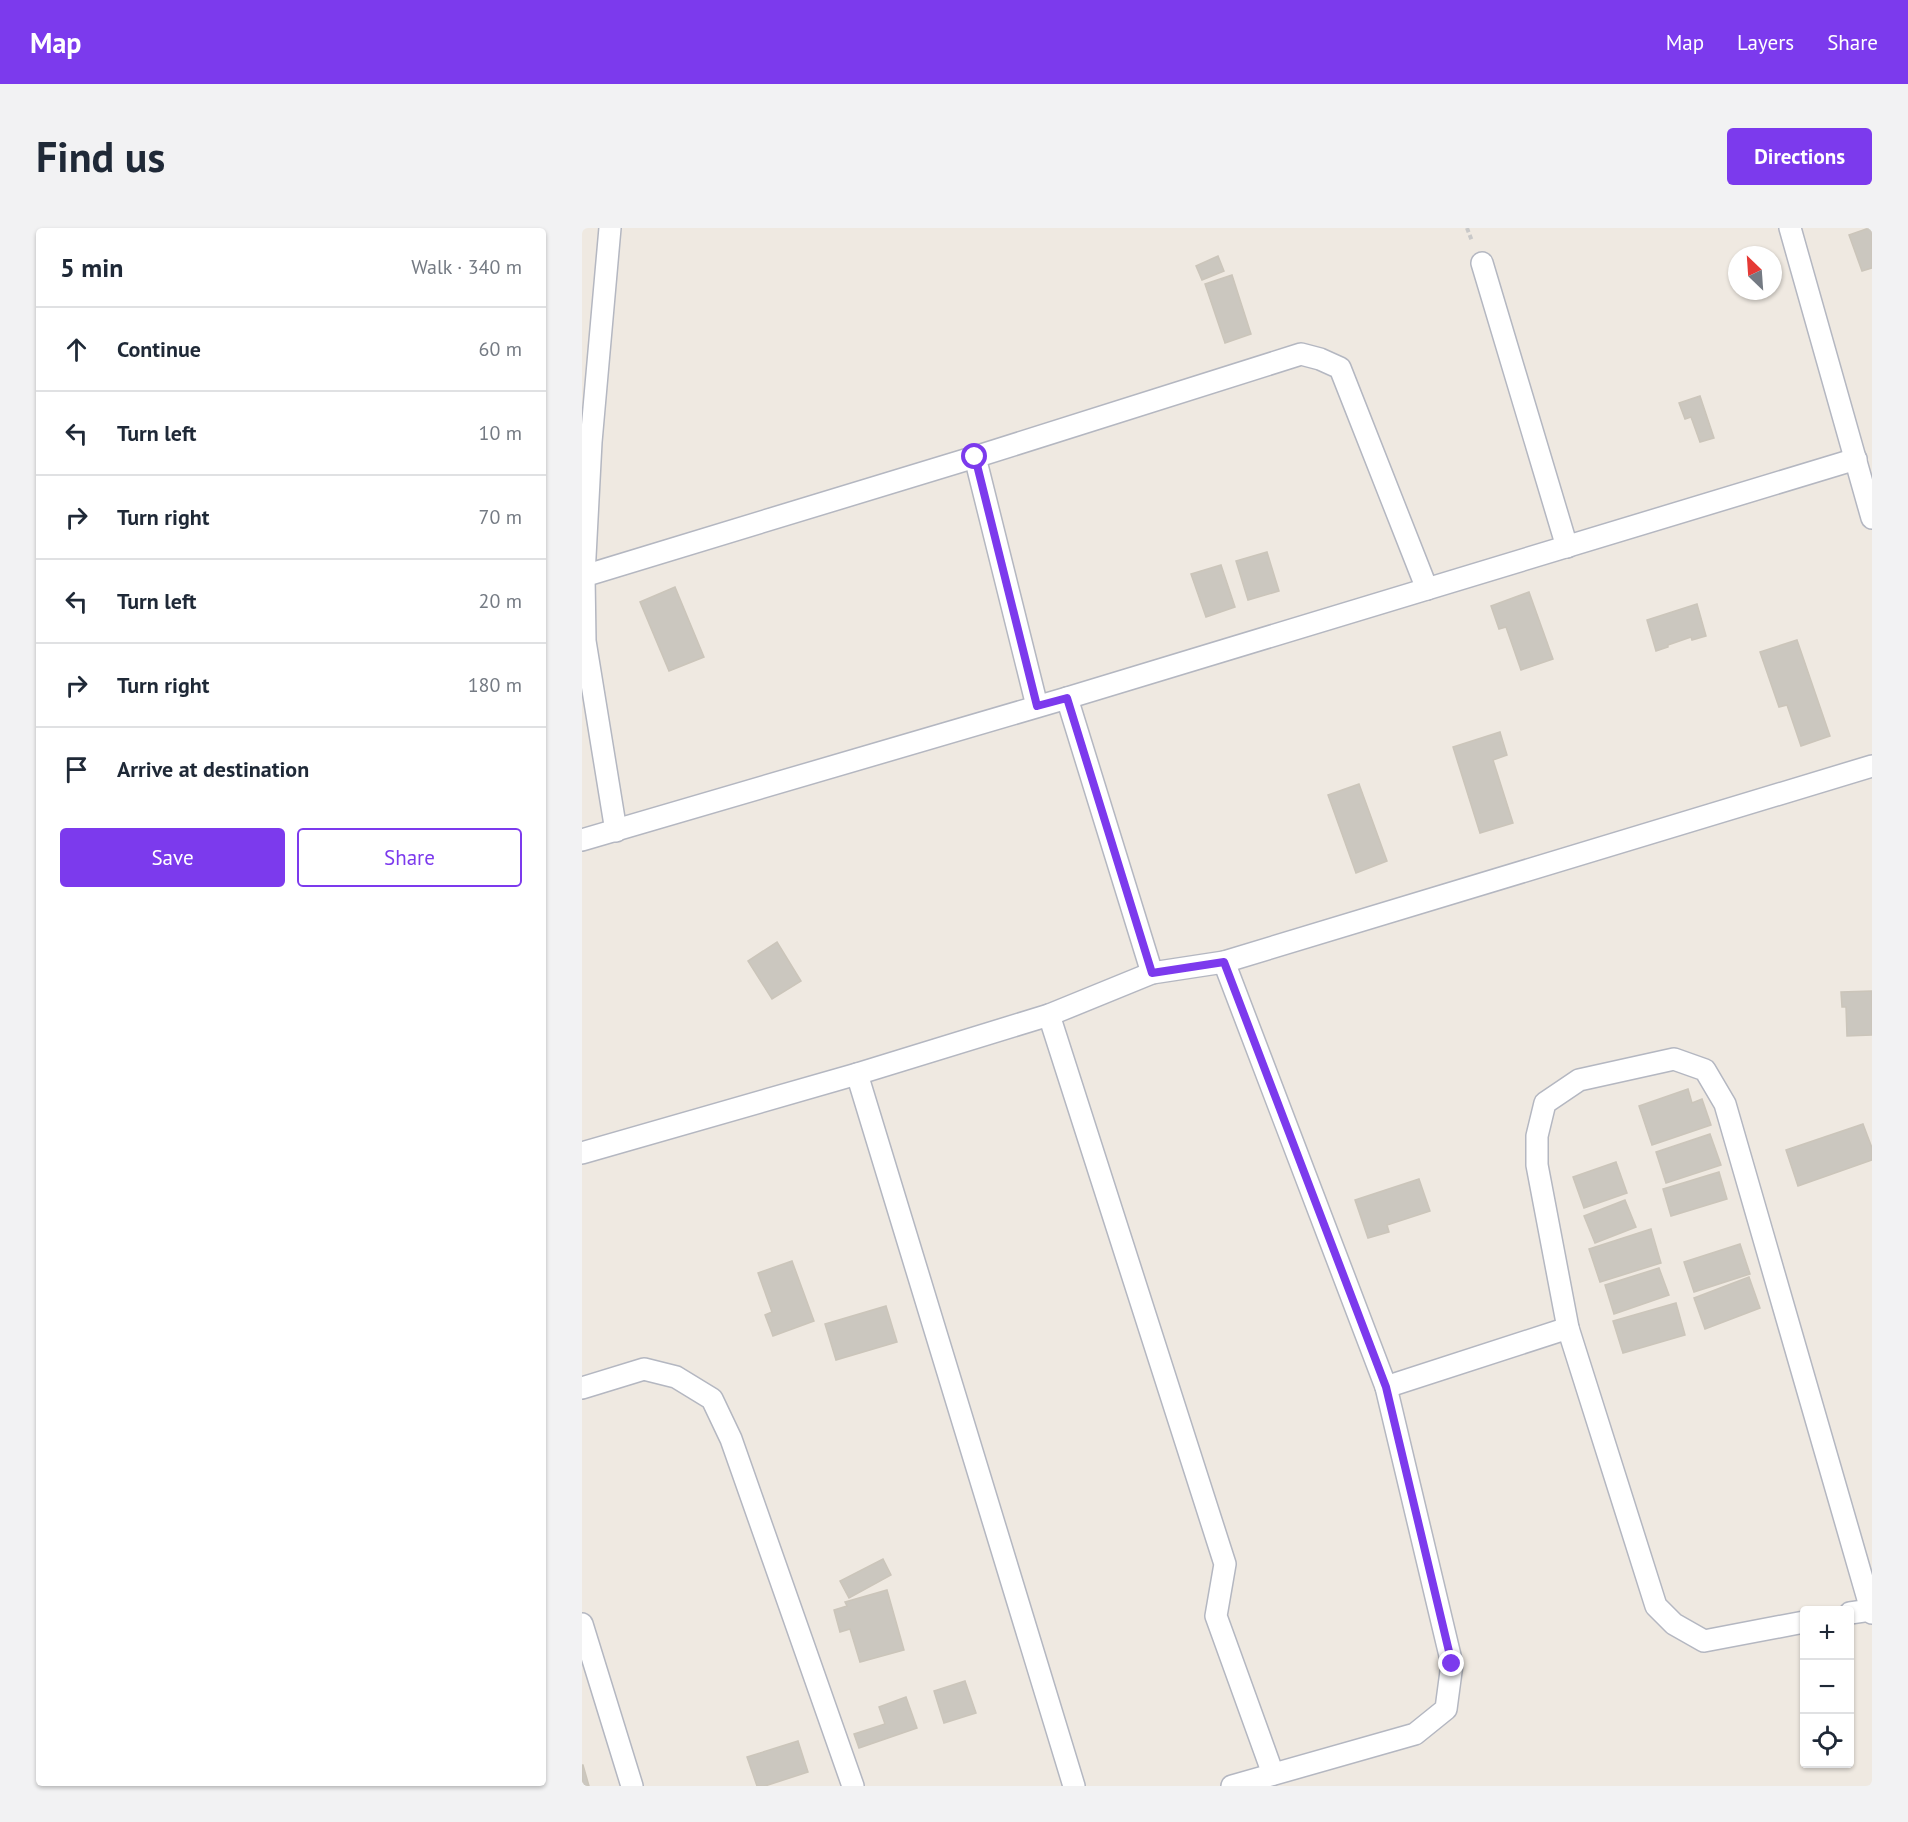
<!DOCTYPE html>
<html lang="en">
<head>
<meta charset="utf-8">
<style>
	body { margin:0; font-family:"PT Sans",sans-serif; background:#f2f2f3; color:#1f2937 }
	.controls { position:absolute; right:18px; bottom:18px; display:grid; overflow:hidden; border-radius:6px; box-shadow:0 2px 4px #0004 }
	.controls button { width:54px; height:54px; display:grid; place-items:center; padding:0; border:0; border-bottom:2px solid #e0e1e3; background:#fff; color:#1f2937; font:30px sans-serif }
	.compass { position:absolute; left:1146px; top:18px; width:54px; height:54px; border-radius:50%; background:#fff; box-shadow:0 2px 4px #0004; rotate:335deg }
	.stop { position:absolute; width:18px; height:18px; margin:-14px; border:4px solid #7c3aed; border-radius:50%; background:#fff }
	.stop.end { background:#7c3aed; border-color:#fff; box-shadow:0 2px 6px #0008 }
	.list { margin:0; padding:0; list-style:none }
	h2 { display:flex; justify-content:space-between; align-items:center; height:78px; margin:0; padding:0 24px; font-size:26px }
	h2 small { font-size:20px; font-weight:400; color:#747a83 }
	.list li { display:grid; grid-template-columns:39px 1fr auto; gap:18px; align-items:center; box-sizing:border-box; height:84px; padding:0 24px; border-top:2px solid #e0e1e3 }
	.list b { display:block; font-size:22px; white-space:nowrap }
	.list em { font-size:20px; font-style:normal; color:#747a83 }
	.actions { display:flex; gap:12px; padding:18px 24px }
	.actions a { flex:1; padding:14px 0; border:2px solid #7c3aed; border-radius:6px; text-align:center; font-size:21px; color:#7c3aed }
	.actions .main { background:#7c3aed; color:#fff }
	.icon { flex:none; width:33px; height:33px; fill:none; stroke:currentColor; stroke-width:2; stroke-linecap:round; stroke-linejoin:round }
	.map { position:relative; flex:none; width:1290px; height:1558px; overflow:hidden; border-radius:6px }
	header { display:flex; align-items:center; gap:36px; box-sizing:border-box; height:84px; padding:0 30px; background:#7c3aed; color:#fff }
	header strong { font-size:28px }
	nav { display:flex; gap:33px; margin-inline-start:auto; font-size:21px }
	.intro { display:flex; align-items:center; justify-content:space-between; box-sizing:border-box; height:144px; padding:0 36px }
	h1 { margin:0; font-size:42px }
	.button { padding:15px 27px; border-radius:6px; background:#7c3aed; color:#fff; font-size:21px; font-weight:700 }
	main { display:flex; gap:36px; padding:0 36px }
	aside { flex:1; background:#fff; border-radius:6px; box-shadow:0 2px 4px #0004 }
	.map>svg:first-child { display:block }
</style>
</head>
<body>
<header>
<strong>Map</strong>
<nav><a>Map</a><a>Layers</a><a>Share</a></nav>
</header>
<div class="intro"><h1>Find us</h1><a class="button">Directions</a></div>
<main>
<aside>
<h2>5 min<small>Walk · 340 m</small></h2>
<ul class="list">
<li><svg class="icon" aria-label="ahead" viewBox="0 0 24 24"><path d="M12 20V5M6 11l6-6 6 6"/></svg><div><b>Continue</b></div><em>60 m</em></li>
<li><svg class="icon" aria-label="left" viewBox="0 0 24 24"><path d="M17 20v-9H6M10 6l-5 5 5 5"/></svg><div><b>Turn left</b></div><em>10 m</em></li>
<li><svg class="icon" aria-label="right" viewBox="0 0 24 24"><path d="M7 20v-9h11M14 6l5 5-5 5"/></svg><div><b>Turn right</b></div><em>70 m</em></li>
<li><svg class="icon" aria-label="left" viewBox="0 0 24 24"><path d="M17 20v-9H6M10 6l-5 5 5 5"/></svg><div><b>Turn left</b></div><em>20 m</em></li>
<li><svg class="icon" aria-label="right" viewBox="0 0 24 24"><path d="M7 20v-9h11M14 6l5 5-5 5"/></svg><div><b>Turn right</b></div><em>180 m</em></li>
<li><svg class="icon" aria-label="arrive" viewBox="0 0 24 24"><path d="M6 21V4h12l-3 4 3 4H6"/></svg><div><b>Arrive at destination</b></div></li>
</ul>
<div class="actions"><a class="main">Save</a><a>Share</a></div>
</aside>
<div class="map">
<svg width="1290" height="1558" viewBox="0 0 1290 1558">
	<rect width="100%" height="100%" fill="#efe9e1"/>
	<g fill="#cbc7bf" stroke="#cbc5ba" stroke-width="1.5">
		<path d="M1287,0H1290V40L1280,43L1267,7Z"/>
		<path d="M636,28L642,43L620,52L614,38Z"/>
		<path d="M650,47L669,106L643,115L623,56Z"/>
		<path d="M1118,168L1132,210L1118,214L1109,189L1103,191L1097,175Z"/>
		<path d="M685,324L697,363L666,372L654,333Z"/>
		<path d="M639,337L653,379L624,389L609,346Z"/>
		<path d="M93,359L122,429L87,443L58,374Z"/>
		<path d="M947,364L971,431L939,442L924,399L917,401L909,378Z"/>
		<path d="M1115,376L1124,408L1110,412L1109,409L1086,417V419L1074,423L1065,392Z"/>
		<path d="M1215,412L1248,508L1219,518L1205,477L1197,479L1178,424Z"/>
		<path d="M918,504L925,527L911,532L931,595L898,605L871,519Z"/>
		<path d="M777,556L805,633L774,645L746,567Z"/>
		<path d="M195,714L219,753L190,771L166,733Z"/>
		<path d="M1290,763V807L1265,808L1264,779H1260L1259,764Z"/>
		<path d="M1106,861L1110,875L1120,871L1129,897L1070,917L1057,878Z"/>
		<path d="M1281,896L1290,920V932L1216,958L1204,922Z"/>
		<path d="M1128,906L1139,937L1084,955L1074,924Z"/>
		<path d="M1034,934L1045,965L1002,980L991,949Z"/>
		<path d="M1137,944L1145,971L1089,988L1081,961Z"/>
		<path d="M837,951L848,983L805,997L807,1004L786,1010L773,972Z"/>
		<path d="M1043,972L1054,999L1013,1015L1002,988Z"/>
		<path d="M1069,1001L1079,1035L1018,1054L1007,1021Z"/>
		<path d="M1158,1016L1168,1046L1112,1064L1102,1034Z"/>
		<path d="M210,1033L232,1093L191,1108L183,1087L190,1084L176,1045Z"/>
		<path d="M1077,1040L1087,1067L1032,1086L1023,1057Z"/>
		<path d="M1167,1049L1178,1080L1123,1101L1112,1070Z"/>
		<path d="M1094,1075L1103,1107L1041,1125L1031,1093Z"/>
		<path d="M304,1078L315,1114L254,1132L243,1096Z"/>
		<path d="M301,1331L309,1347L267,1370L258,1353Z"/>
		<path d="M305,1362L322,1422L278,1434L268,1401L258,1404L252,1382L265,1378L263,1374Z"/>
		<path d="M383,1453L394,1485L362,1495L352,1463Z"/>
		<path d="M324,1469L335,1500L277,1520L272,1506L303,1496L297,1479Z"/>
		<path d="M216,1513L226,1544L183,1558H175L165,1529Z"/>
		<path d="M0,1537H1L7,1558H0Z"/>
	</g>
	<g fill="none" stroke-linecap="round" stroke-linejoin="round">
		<g stroke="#b4b7c1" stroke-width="24">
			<g id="street">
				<path d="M1208,0L1290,290"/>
				<path d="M900,35L985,319"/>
				<path d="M393,229L455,478"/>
				<path d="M2,348L9,214L28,0"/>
				<path d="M485,470L570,745"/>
				<path d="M34,603L3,413L2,348L393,229L719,126L738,131L758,140L845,361"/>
				<path d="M0,612L485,470L1274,231"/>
				<path d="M642,734L804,1159L870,1436L864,1481L833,1506L650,1558"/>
				<path d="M467,787L643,1336L634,1388L691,1546"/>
				<path d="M275,846L492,1558"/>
				<path d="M0,925L275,846L467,787L570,745L642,734L1290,538"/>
				<path d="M804,1159L986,1100"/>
				<path d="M0,1160L62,1141L94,1149L130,1171L149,1211L271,1558"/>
				<path d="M1268,1385L1289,1382"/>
				<path d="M1222,1394L1122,1413L1092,1396L1074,1378L986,1100L955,937V908L963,875L997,852L1092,831L1123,842L1143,876L1290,1385"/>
				<path d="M0,1396L50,1558"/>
			</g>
		</g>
		<path stroke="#c9c9c9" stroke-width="4" stroke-dasharray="4.5 3" stroke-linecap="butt" d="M885,0L890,13"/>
		<use href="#street" stroke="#fff" stroke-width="21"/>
	</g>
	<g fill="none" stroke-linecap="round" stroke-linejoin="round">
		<path stroke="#7c3aed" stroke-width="8" d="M393,229L455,478L485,470L570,745L642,734L804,1159L870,1436"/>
	</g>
</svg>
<div class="controls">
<button>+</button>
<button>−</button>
<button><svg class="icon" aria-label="locate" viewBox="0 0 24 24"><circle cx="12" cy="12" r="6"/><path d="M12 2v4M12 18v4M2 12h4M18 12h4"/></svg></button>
</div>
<svg class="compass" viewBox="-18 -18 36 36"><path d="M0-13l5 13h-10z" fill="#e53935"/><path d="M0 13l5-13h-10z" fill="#747a83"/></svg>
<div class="stop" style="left:393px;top:229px"></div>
<div class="stop end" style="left:870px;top:1436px"></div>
</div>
</main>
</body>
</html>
